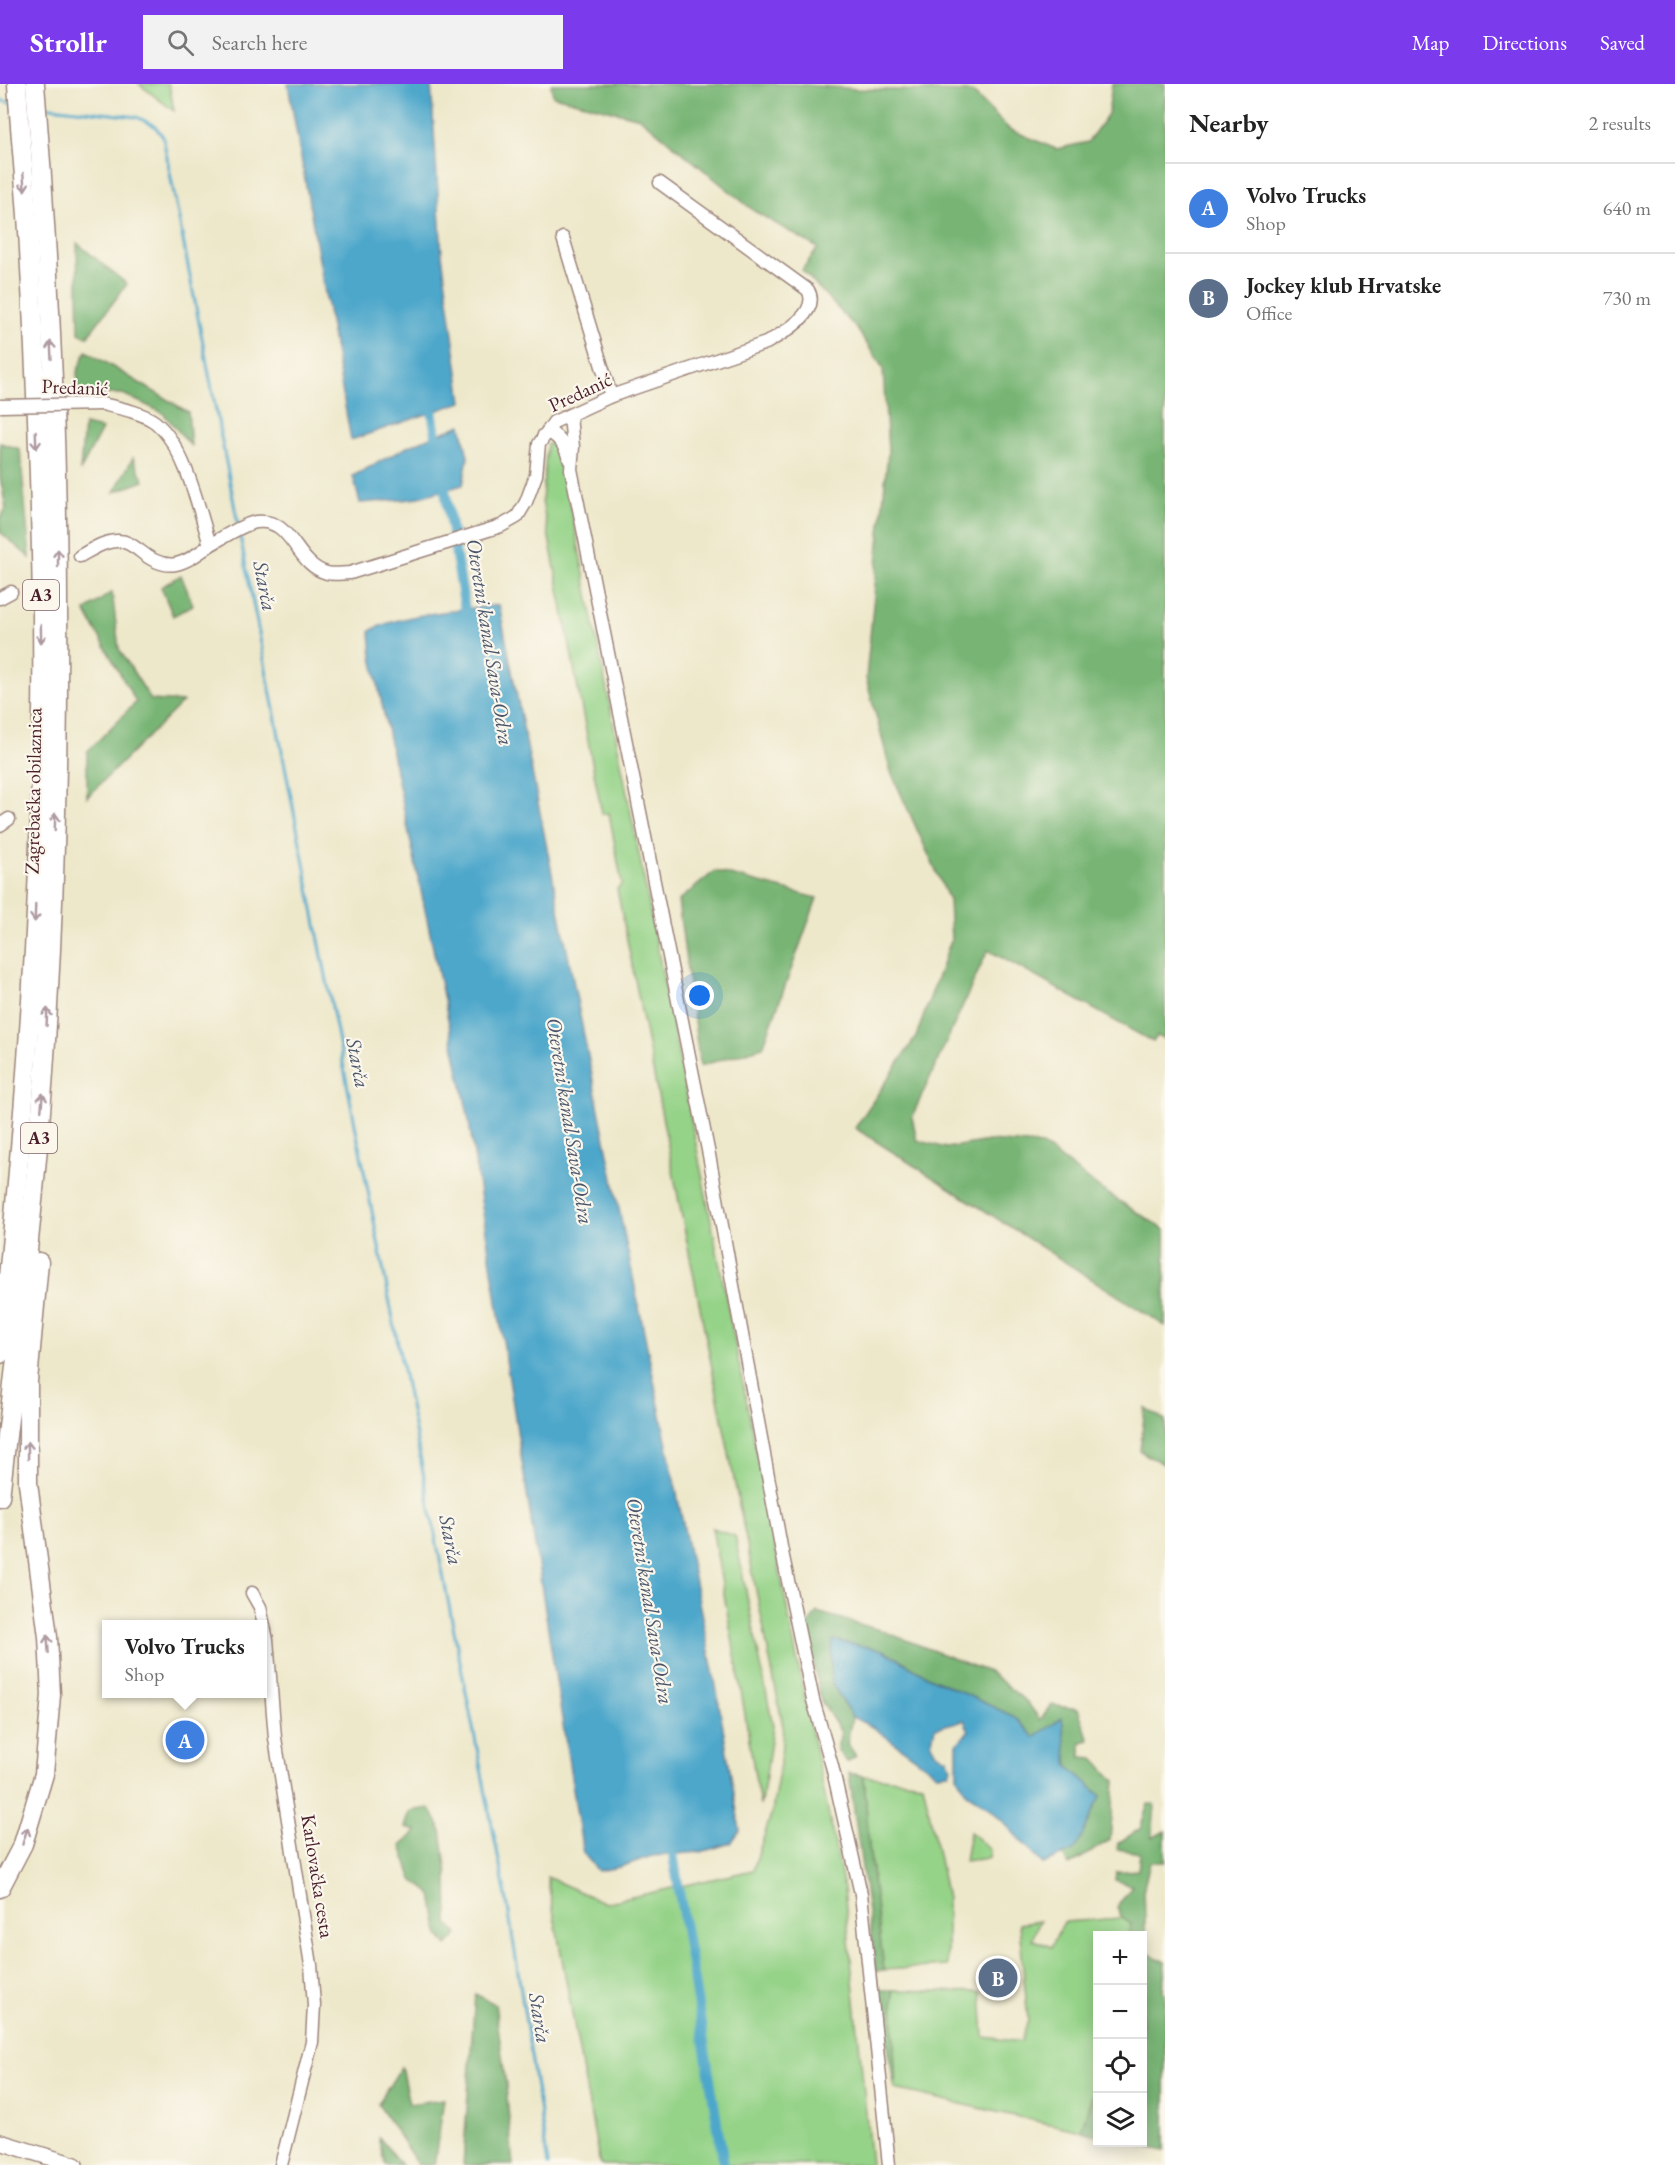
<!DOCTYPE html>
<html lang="en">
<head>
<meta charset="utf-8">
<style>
	body { margin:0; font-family:"EB Garamond",serif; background:#f2f2f2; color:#222 }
	.controls { position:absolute; right:18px; bottom:18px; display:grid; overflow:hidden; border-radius:0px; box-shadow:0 3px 15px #0003 }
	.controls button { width:54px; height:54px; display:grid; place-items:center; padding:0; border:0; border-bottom:2px solid #e0e0e0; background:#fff; color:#222; font:30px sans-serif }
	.you { position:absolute; left:700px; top:912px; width:21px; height:21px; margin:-15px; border:4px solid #fff; border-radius:50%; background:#1a73e8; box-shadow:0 0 0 9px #1a73e833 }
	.badge { display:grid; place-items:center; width:39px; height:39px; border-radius:50%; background:#7c3aed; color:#fff; font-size:20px; font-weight:700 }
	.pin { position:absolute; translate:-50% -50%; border:3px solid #fff; box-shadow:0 2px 6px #0006 }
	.popup { position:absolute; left:102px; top:1536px; width:165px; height:78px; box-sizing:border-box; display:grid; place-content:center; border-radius:0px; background:#fff; filter:drop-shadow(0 2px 4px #0005); font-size:20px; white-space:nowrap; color:#767676 }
	.popup b { font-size:22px; color:#222 }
	.popup::after { content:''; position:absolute; left:50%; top:100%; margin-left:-12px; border:12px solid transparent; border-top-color:#fff }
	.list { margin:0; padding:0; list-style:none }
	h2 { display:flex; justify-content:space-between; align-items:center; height:78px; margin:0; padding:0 24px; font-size:26px }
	h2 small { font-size:20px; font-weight:400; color:#767676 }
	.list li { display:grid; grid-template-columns:39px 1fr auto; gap:18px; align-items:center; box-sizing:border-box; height:90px; padding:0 24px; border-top:2px solid #e0e0e0 }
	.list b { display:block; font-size:22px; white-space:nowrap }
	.list p { margin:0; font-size:20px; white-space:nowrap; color:#767676 }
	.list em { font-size:20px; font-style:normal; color:#767676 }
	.icon { flex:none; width:33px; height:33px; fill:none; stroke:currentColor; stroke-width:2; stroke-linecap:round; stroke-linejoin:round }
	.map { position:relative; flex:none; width:1165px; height:2081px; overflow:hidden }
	header { display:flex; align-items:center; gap:36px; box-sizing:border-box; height:84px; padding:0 30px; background:#7c3aed; color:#fff }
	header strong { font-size:28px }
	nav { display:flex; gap:33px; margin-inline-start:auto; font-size:21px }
	.search { width:420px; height:54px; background:#f2f2f2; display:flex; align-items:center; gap:15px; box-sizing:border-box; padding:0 21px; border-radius:0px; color:#767676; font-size:22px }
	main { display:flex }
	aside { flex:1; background:#fff }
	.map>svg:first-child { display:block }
</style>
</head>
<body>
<header>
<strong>Strollr</strong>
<div class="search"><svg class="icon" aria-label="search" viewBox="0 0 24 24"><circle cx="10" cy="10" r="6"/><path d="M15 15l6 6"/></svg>Search here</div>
<nav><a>Map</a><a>Directions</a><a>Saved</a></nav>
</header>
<main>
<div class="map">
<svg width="1165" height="2081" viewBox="0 0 1165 2081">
	<rect width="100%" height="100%" fill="#fbf7ec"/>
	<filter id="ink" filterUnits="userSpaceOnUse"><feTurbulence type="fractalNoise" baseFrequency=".0167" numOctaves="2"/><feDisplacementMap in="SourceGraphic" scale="12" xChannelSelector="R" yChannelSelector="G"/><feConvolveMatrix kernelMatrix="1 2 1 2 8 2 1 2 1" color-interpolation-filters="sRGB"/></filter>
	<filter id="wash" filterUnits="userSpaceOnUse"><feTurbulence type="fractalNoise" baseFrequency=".008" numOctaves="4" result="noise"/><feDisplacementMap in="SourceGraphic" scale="24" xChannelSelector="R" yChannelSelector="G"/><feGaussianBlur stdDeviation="1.35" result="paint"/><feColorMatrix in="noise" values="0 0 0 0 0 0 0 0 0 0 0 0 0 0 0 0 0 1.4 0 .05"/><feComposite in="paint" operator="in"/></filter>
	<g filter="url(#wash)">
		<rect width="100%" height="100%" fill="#eee8cb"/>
		<g fill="#95d388" stroke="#70795a" stroke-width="1.5">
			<path d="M139,0H169L174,27Z"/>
			<path d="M556,357L560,368L807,1626L844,1804L871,2081H600L547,1793L605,1819L753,1786L772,1728L781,1674L783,1642L617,805L622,800L609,729L602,730L542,417L547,360Z"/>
			<path d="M712,1444L735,1452L773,1642L765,1698L760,1722L737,1582Z"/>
			<path d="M864,1692L923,1699L947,1814V1882L884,1886L869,1762Z"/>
			<path d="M970,1748L990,1766L989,1774L965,1777Z"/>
			<path d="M1122,1834L1131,1840L1128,1851L1098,1852L1097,1996L1081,2047L895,2005L893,1906L981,1908L984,1953L1021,1958L1028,1936L1019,1840L1040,1837L1032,1855L1051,1863L1064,1838Z"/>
		</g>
		<g fill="#78b574" stroke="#616a50" stroke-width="1.5">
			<path d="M551,0H794L857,5L972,8L1009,45L1056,65L1088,58L1108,30L1112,0H1165V955L1157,952L1153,958L988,866L912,1033L917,1056L946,1064L989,1057L1042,1061L1102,1106L1165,1146V1242L855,1044L916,953L951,856L949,816L891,688L866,594L888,368L883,284L857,245L802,186L818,164L754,127L640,34L553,12Z"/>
			<path d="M77,159L127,200L87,253L79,249Z"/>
			<path d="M86,267L188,328L191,362L163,329L123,310H79L77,288Z"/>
			<path d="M84,341L102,345L80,387Z"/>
			<path d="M0,359L20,365L30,474L0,448V435L6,424L0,393Z"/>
			<path d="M133,374L144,397L114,408Z"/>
			<path d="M181,491L193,521L173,532L161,503Z"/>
			<path d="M112,508L119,565L151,616L183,618L87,713V668L136,618L85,527Z"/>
			<path d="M715,787L817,814L763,963L700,982L678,817Z"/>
			<path d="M1145,1324L1165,1336V1381L1140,1367Z"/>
			<path d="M817,1528L880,1546L991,1589L1028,1619L1040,1636L1052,1621L1078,1625L1089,1656L1081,1658V1673L1094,1674L1115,1697L1110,1756L1068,1782L1063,1771L1075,1765L1101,1712L1068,1682L1062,1635L1034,1653L1015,1633L929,1593L883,1566L832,1600L852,1633L847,1659L856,1672L847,1678L837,1665L841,1648L821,1617L806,1544Z"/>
			<path d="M849,1689L864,1692L869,1762L884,1886L876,1887Z"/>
			<path d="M1148,1720L1155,1721L1152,1754L1165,1747V1778H1150L1144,1803L1146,1868L1165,1878L1163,1908L1165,1909V2067L1129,2059L1142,2058V1852L1128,1851L1131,1840L1122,1834L1117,1823L1132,1802L1115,1796L1116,1788L1138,1786L1140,1769L1118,1765V1759L1140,1745Z"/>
			<path d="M430,1724L441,1746L447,1789L448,1840L458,1850L447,1862L439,1851L432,1811L413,1796L401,1762L417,1747L405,1744L410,1727Z"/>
			<path d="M879,1906H893L895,2005Z"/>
			<path d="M475,1910L495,1920L506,2001L513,2081H463Z"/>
			<path d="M401,1983L409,2020L444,2015L434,2081H418L378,2020Z"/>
			<path d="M1097,1996V2051L1081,2047Z"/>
			<path d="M378,2052L401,2081H385Z"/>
		</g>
		<g fill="#4da7cb" stroke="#4c637b" stroke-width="1.5">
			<path d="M288,0H431L442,171L462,318L351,356Z"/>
			<path d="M461,341L468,373L463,401L412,415L360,419L353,392L409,362Z"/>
			<path d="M499,521L588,972L716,1602L740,1746L731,1759L701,1768L652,1772L620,1783L598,1787L583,1769L467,1026L372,573L370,547C399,530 464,526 499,521Z"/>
			<path d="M833,1556L883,1566L929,1593L1015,1633L1034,1653L1062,1634L1068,1682L1101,1712L1075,1766L1043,1780L990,1724L967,1709L957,1693V1660L969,1647L964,1636L935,1644L931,1660L936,1669L947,1674L951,1683L949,1689L937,1690L874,1644L852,1633L832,1600L831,1577Z"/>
		</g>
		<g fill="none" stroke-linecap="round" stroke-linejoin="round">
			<g stroke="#4da7cb" stroke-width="3">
				<path d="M0,16L11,19"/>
				<path d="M42,22L137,33L155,42L163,53L238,440"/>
				<path d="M239,447L508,1823L548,2081"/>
			</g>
			<g stroke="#4da7cb" stroke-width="10">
				<path d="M430,314L438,364"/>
				<path d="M443,394L467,538"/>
				<path d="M671,1758L724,2081"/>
			</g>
		</g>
	</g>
	<g filter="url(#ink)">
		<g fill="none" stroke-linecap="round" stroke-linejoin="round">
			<g stroke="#9c847b" stroke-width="15">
				<g id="minor">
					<path d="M563,154L611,312"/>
					<path d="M102,320C119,324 141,328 155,338C185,362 199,425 210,461C222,454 243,440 256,438C293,433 294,480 327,489C333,491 343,489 350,489L501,442L517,433L526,418L536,391L539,360L554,338L611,312L766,259C782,250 821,229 808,206L660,99"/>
					<path d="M570,332L573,363L571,385L709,1071L782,1468L813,1616L832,1682L861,1810L889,2081"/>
					<path d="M544,351L551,349C561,355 566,363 569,375"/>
					<path d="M80,472C91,466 106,456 119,457C127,457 133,462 140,467C168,490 183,481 210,461"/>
					<path d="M0,514L11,508"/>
					<path d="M0,741L9,735"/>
					<path d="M252,1509L260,1523L267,1556L275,1654L311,1881L314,1921L312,1958L281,2081"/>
				</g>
			</g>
			<g stroke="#9c847b" stroke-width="18">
				<path id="major" d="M0,2058L75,2081"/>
			</g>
			<g stroke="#9c847b" stroke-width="21">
				<g id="highway">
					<path d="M0,1270C23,1058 40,845 42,632C44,471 37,308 28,147C25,98 20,49 17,0"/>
					<path d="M0,1413C16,1272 34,1130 44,988C66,659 62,328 35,0"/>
					<path d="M0,1804L23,1760L44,1690L51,1611L48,1553L28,1399V1297L39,1178"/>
				</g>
			</g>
			<use href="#minor" stroke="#fff" stroke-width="12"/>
			<use href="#major" stroke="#fff" stroke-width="15"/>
			<use href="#highway" stroke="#fff" stroke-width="18"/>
			<g stroke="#9c847b" stroke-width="15" stroke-linecap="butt">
				<path id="minor-bridge" d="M0,322L102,320"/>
			</g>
			<use href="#minor-bridge" stroke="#fff" stroke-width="12"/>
		</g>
		<defs><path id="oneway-shaft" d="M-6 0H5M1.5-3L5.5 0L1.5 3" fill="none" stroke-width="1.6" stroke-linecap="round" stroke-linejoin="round" transform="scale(1.5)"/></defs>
		<g stroke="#ae9aa0">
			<use href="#oneway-shaft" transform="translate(24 98) rotate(85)"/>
			<use href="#oneway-shaft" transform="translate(51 266) rotate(-93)"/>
			<use href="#oneway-shaft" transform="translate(36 356) rotate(88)"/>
			<use href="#oneway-shaft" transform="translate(58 474) rotate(-90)"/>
			<use href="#oneway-shaft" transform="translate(41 550) rotate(89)"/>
			<use href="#oneway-shaft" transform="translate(55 738) rotate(-88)"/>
			<use href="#oneway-shaft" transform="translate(35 829) rotate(92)"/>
			<use href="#oneway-shaft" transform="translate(47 933) rotate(-87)"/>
			<use href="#oneway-shaft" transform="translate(42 1018) rotate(-85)"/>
			<use href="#oneway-shaft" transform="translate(28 1366) rotate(-91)"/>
			<use href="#oneway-shaft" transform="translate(48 1560) rotate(-94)"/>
			<use href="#oneway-shaft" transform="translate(25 1752) rotate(-73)"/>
		</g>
	</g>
	<g text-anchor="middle" stroke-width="4.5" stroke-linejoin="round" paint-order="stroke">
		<g fill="#fbf7ec" stroke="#7f6065" stroke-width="1.5">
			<rect x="23" y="496" width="36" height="30" rx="4.5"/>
			<rect x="21" y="1039" width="36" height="30" rx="4.5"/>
		</g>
		<g font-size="18" font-weight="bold" fill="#4a1f2b">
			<text x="41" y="517">A3</text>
			<text x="39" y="1060">A3</text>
		</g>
		<g font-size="20" fill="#4a1f2b" stroke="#fbf7ec">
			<text transform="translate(75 303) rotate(2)" y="7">Predanić</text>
			<text transform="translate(580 308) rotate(-25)" y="7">Predanić</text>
			<text transform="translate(33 707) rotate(-89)" y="7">Zagrebačka obilaznica</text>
			<text transform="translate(318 1792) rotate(81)" y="7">Karlovačka cesta</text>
		</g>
		<g font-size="21" font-style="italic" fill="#4b556b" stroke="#fbf7ec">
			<text transform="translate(265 502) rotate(79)" y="7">Starča</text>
			<text transform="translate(490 558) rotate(81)" y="7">Oteretni kanal Sava-Odra</text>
			<text transform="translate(358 979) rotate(79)" y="7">Starča</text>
			<text transform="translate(570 1037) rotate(81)" y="7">Oteretni kanal Sava-Odra</text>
			<text transform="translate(451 1456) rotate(79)" y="7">Starča</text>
			<text transform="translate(650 1517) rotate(81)" y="7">Oteretni kanal Sava-Odra</text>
			<text transform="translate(540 1934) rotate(81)" y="7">Starča</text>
		</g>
	</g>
</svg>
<div class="controls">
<button>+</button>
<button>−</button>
<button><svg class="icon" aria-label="locate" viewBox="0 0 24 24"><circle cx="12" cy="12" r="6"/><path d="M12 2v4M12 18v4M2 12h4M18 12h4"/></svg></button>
<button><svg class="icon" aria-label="layers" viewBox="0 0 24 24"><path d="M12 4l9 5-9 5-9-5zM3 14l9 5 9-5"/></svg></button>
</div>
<div class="you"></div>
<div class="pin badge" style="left:185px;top:1656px;background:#3f7fe0">A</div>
<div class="popup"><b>Volvo Trucks</b>Shop</div>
<div class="pin badge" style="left:998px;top:1894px;background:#5c6f8a">B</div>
</div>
<aside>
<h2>Nearby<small>2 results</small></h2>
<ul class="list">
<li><span class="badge" style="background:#3f7fe0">A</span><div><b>Volvo Trucks</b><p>Shop</p></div><em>640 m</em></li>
<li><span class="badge" style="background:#5c6f8a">B</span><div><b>Jockey klub Hrvatske</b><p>Office</p></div><em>730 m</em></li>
</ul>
</aside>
</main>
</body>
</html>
